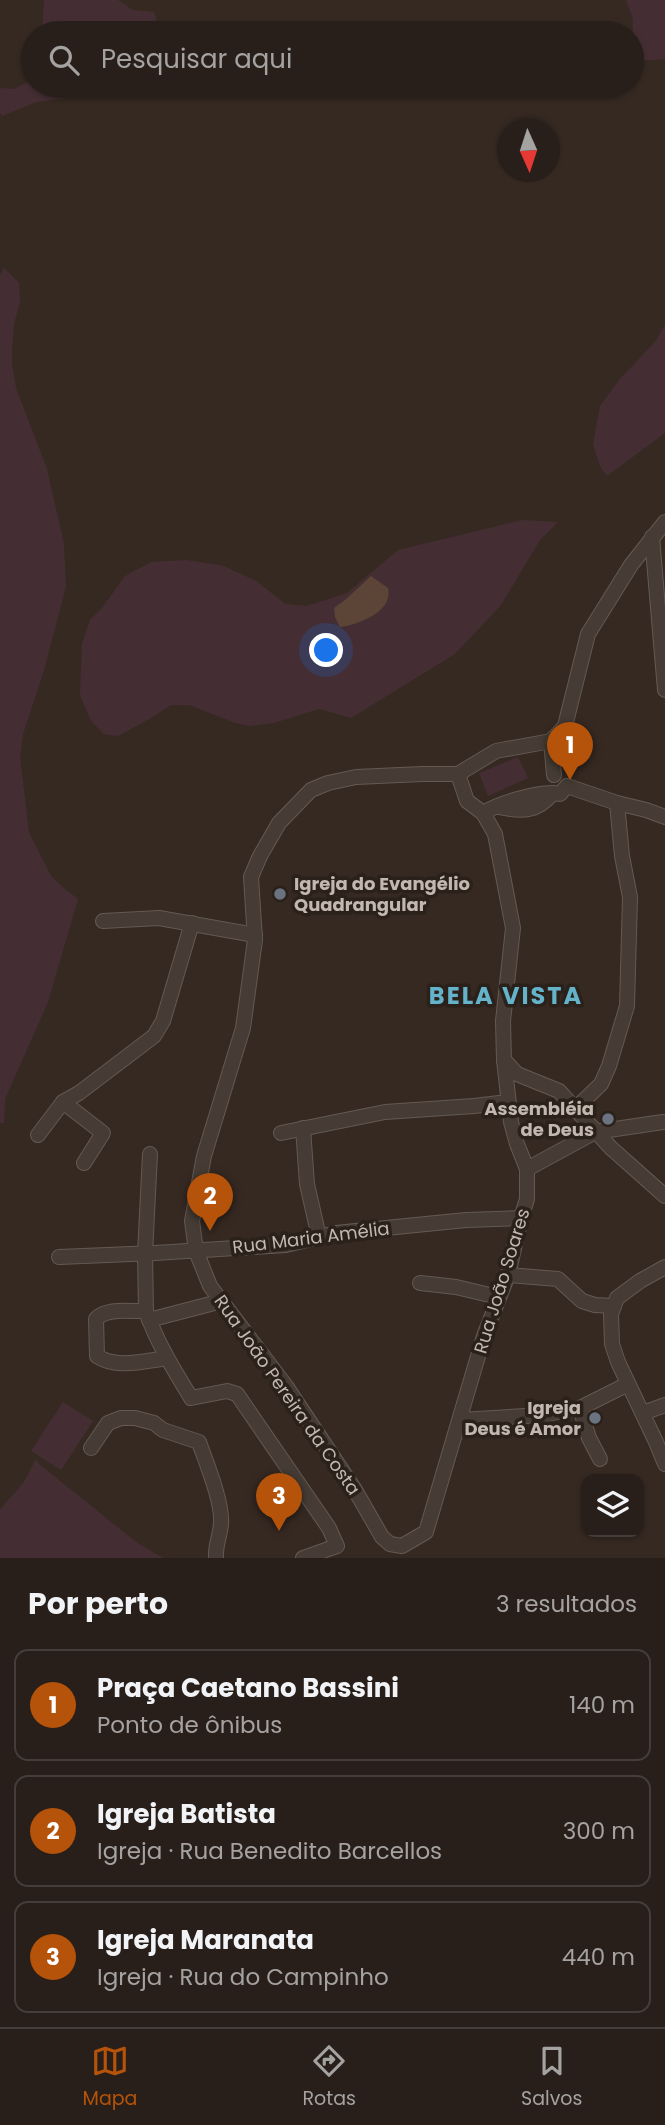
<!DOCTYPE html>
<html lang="pt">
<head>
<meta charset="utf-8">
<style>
	body { margin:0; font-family:Poppins,sans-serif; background:#342c27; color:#f1f3f6 }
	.controls { position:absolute; right:21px; bottom:21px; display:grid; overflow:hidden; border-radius:14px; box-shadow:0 2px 5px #0004 }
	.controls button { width:63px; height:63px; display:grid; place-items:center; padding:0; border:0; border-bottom:2px solid #443d39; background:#281f1a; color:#f1f3f6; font:35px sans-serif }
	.compass { position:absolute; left:497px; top:119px; width:63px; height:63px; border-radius:50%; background:#281f1a; box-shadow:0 2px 5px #0004; rotate:177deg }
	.you { position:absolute; left:327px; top:651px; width:24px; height:24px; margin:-18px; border:5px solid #fff; border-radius:50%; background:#1a73e8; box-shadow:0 0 0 10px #1a73e833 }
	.badge { display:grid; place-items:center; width:46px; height:46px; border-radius:50%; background:#b45309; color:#fff; font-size:23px; font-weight:700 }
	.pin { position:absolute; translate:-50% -58px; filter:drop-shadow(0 2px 4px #0008) }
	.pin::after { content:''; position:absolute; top:37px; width:24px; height:21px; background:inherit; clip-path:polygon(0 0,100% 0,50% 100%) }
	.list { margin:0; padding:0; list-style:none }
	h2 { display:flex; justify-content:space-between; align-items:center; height:91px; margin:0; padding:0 28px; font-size:30px }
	h2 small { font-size:23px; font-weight:400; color:#a5a2a2 }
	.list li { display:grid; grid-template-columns:46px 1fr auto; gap:21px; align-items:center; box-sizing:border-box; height:112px; margin:0 14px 14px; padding:0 14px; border:2px solid #443d39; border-radius:14px }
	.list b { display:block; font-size:26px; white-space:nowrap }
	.list p { margin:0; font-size:23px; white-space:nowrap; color:#a5a2a2 }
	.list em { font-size:23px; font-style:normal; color:#a5a2a2 }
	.icon { flex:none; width:38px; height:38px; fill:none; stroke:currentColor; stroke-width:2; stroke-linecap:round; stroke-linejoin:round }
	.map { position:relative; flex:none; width:665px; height:1558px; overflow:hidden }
	.search { position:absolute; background:#281f1a; box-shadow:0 2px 5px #0004; left:21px; right:21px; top:21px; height:77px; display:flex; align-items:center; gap:18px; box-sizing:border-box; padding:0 24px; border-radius:38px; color:#a5a2a2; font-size:26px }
	.sheet { height:469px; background:#281f1a }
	nav { display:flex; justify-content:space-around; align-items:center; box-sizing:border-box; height:98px; border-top:2px solid #443d39; background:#281f1a; font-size:19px; color:#a5a2a2 }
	nav a { display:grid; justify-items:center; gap:4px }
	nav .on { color:#b45309 }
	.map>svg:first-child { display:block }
</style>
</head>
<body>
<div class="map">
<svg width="665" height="1558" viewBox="0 0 665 1558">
	<rect width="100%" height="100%" fill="#362922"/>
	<g fill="#442e34">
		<path d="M44,0H118L133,10L154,12L159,28V33H42Z"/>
		<path d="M626,0H665V59L638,61L632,58L633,19Z"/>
		<path d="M33,72V86H125L116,92L110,93L36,102L2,116L0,113V88L14,89L30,81Z"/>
		<path d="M4,268L19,283L20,302L14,324L12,349V365L16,388L47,469L64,544L66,586L45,667L23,734L20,757L29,833L51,876L65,889L78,899L48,1002L5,1099L4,1123H0V275Z"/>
		<path d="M665,325V433L607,476L601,468L593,445L600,406L619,380L655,342Z"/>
		<path d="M522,520L558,522L540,540L501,605L455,654L351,718L319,709L274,723L249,726L235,723L190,705H171L149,719L118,736L104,734L91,721L80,695L82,644L90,620L102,608L125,576L151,562L187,560L224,566L258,582L285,604L307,606L347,593L398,550Z"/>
		<path d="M518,757L528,778L488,796L479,773Z"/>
		<path d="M63,1402L93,1421L61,1470L31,1451Z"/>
		<path d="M36,1459L39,1464L136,1542L163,1558H0V1510L24,1482Z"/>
	</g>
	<path fill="#5c4436" d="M371,576L388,588C394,612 357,625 340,627L335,617L334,608L345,600Z"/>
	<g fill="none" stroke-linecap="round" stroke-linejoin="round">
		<g stroke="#645a53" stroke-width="16">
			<g id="minor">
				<path d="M652,537L665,690"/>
				<path d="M422,774H458L467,801L483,813L495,834L513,928L503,1021L504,1060L511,1122L517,1144L527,1169V1199L521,1218L508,1275L484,1336L426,1532L402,1546L390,1544L382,1537L355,1490L286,1386L210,1286L196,1251L192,1221L204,1156L243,1028L255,940L251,877L260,856L279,823L311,790L328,783L356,777Z"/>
				<path d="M458,774L496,751L551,741"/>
				<path d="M554,775L551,741L565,726L588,634L631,565L665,522"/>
				<path d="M567,786L617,803L646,810L665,817"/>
				<path d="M499,807C523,812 537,812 553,793"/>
				<path d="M483,813C500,803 540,790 560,794L567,786"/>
				<path d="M103,921L159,918L255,935"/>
				<path d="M504,1060L517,1074L559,1091L611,1148L665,1196"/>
				<path d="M63,1102L103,1133L84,1163"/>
				<path d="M576,1108L601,1084L609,1066L627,1006L630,897L622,856L617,803"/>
				<path d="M303,1128L307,1184L319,1237"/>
				<path d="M281,1133L385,1112L474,1106L508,1102"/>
				<path d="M38,1135L63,1102L79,1093L154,1036L163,1021L192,923"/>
				<path d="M150,1154L145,1254L146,1311C157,1343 174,1370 191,1398L227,1391L237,1394L329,1528L337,1546L303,1558"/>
				<path d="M527,1169L595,1132L663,1122"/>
				<path d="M59,1257L155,1253L286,1245L336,1233L466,1220L521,1218"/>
				<path d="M665,1267L640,1281L617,1298L611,1314L612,1344L618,1362L656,1442L665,1464"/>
				<path d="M508,1275L558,1279L582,1301L595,1305L614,1306"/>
				<path d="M420,1283L456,1287L498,1297"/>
				<path d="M146,1311C131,1312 107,1307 96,1319L97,1356C115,1369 145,1361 167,1358"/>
				<path d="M149,1320L222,1301"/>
				<path d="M580,1408L589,1438L600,1459"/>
				<path d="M643,1413L665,1405"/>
				<path d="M460,1420L541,1415L580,1408L628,1384"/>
				<path d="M91,1448L108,1423L121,1418H135L154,1423L163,1430L199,1442C206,1462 223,1503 221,1524C220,1537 215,1545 216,1558"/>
			</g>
		</g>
		<use href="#minor" stroke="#463c35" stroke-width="14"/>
	</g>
	<g fill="#6b7280" stroke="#2b211b" stroke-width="2.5">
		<circle cx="280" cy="894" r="7"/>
		<circle cx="608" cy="1119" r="7"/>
		<circle cx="595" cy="1418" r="7"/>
	</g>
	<g text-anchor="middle" stroke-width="7" stroke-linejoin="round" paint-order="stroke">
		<g font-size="18" font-weight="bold" fill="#c3b8b0" stroke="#2b211b" text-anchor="end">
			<text x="294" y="890" text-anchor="start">Igreja do Evangélio<tspan x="294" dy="21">Quadrangular</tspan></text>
			<text x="594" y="1115">Assembléia<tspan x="594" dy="21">de Deus</tspan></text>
			<text x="581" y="1414">Igreja<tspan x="581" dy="21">Deus é Amor</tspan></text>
		</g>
		<g font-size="18" fill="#c3b8b0" stroke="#2b211b">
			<text transform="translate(311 1238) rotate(-7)" y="6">Rua Maria Amélia</text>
			<text transform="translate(502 1281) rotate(-73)" y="6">Rua João Soares</text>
			<text transform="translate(287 1395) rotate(55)" y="6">Rua João Pereira da Costa</text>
		</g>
		<g font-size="24" font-weight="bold" letter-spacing="2" fill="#64b3ca" stroke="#2b211b">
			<text x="506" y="1004">BELA VISTA</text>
		</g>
	</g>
</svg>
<div class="controls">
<button><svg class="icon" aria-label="layers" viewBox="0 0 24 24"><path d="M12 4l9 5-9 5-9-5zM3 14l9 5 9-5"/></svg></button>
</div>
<svg class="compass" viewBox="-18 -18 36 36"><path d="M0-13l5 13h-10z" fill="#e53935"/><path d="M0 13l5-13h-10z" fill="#a5a2a2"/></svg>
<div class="you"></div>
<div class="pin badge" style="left:570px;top:780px">1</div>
<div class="pin badge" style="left:210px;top:1231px">2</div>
<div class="pin badge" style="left:279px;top:1531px">3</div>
<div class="search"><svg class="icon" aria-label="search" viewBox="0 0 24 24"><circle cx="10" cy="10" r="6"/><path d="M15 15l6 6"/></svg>Pesquisar aqui</div>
</div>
<section class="sheet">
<h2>Por perto<small>3 resultados</small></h2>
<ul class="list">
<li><span class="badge">1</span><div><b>Praça Caetano Bassini</b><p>Ponto de ônibus</p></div><em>140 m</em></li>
<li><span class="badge">2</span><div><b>Igreja Batista</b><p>Igreja · Rua Benedito Barcellos</p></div><em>300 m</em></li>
<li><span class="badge">3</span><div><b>Igreja Maranata</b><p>Igreja · Rua do Campinho</p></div><em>440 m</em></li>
</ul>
</section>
<nav>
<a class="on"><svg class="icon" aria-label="map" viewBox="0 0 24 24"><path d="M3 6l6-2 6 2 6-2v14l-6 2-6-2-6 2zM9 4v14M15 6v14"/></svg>Mapa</a>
<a><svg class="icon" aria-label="directions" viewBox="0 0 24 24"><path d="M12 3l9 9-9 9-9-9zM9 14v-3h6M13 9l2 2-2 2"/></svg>Rotas</a>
<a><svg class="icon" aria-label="saved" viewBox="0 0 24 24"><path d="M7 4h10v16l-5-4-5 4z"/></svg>Salvos</a>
</nav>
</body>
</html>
